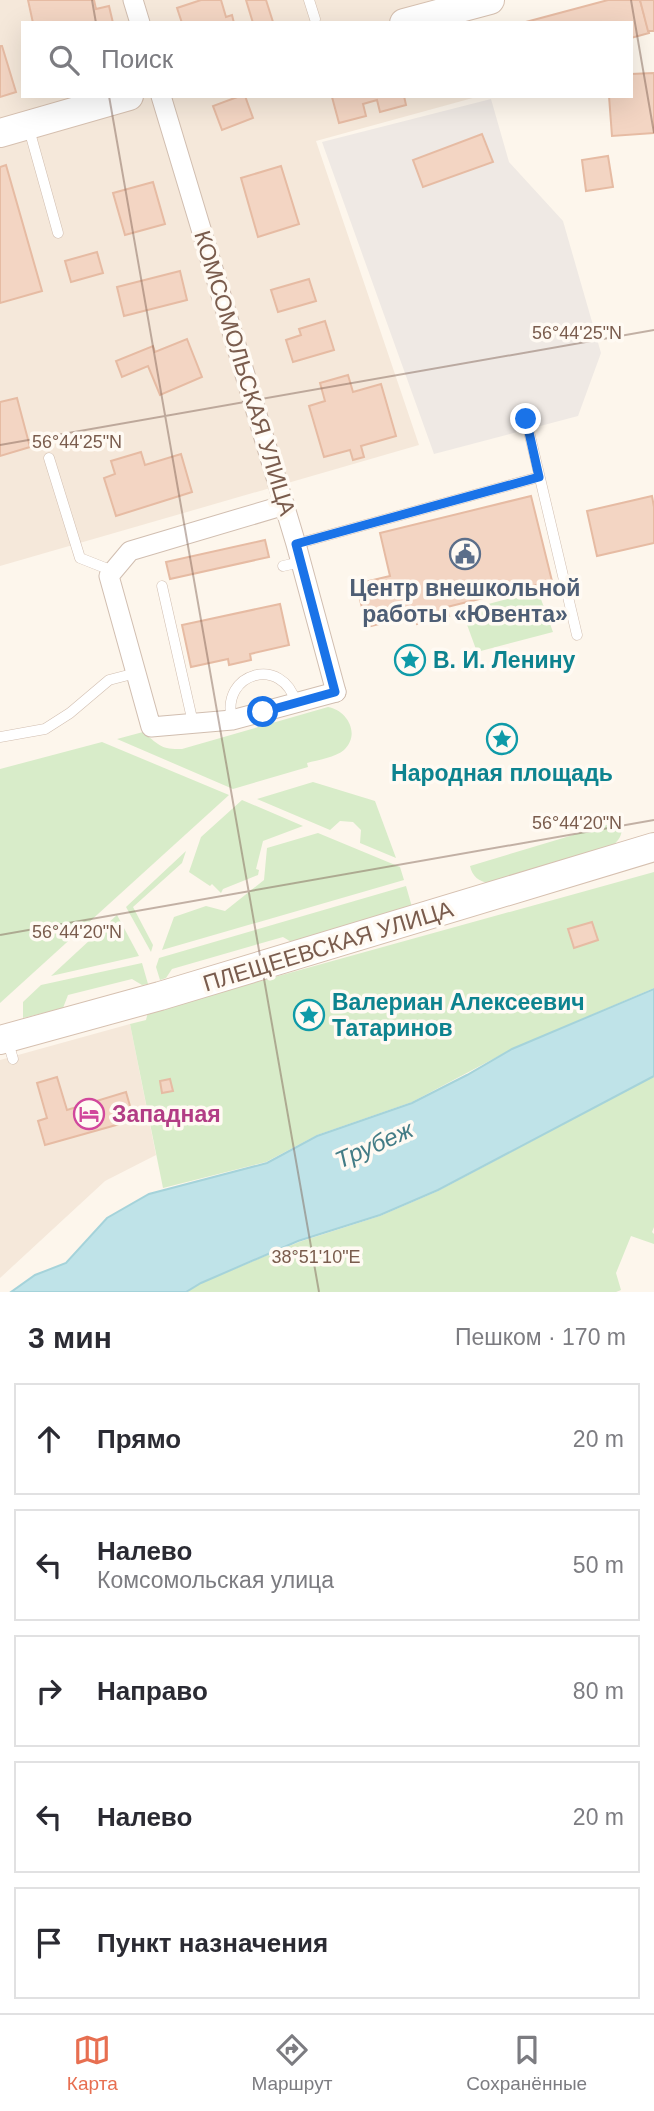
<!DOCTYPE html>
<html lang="ru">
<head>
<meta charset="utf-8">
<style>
	body { margin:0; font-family:Helvetica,sans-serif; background:#f7f7f7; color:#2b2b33 }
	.stop { position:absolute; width:21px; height:21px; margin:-16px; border:5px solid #1a73e8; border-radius:50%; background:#fff }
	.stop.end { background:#1a73e8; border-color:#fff; box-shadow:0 2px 7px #0008 }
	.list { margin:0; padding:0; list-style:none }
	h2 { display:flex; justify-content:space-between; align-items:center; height:91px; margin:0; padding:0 28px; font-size:30px }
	h2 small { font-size:23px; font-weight:400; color:#7c7c81 }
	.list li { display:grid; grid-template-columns:46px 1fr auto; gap:21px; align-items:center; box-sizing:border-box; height:112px; margin:0 14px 14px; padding:0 14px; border:2px solid #e1e1e2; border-radius:0px }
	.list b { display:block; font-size:26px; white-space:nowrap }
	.list p { margin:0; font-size:23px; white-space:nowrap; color:#7c7c81 }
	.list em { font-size:23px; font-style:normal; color:#7c7c81 }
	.icon { flex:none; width:38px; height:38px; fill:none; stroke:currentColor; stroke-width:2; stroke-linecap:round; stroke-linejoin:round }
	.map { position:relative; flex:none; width:654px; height:1292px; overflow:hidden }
	.search { position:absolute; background:#fff; box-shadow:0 7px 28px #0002; left:21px; right:21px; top:21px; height:77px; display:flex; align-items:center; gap:18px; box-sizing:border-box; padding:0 24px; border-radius:0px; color:#7c7c81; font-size:26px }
	.sheet { height:721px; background:#fff }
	nav { display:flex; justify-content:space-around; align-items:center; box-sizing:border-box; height:98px; border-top:2px solid #e1e1e2; background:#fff; font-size:19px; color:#7c7c81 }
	nav a { display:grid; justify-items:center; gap:4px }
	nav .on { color:#e76f51 }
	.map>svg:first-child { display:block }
</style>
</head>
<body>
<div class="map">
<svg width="654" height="1292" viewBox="0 0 654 1292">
	<rect width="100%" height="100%" fill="#fdf6ec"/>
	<g fill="#f5e8da">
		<path d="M0,0H450L457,23H23V96H480L316,141L419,445L0,566Z"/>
		<path d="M130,1024L156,1155L105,1181L0,1278V1060Z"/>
	</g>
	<path fill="#efe9e4" d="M491,99L509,162L563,221L601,353L578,416L434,454L322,142Z"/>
	<g fill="#d8ecc9">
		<path d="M538,591L553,632L477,652L462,611Z"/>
		<path d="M328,707C347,710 361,734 344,750C336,757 318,760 307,763L308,767L233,789L117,739L143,732C158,744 161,750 182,749Z"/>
		<path d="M102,742L229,795L0,1003V769Z"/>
		<path d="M313,782L375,801L396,858L360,843L361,830L353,822L340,821L330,830L257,799Z"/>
		<path d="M242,800L303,826L263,841L256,869L259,870L258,875L223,889L221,893L212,884L210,886L189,872L201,837Z"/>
		<path d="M620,821C624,830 621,839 613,845L489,883C479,882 472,876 470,866Z"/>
		<path d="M318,833L400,867L404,880L162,950L174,917L206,906L225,911L264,880L267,848Z"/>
		<path d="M186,851L182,863L133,907L153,945L151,952L126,907Z"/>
		<path d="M654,872V988L512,1049L412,1102L317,1135L266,1162L163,1188L130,1024L146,1020L148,1012Z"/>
		<path d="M406,886L412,907L293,943L283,937L172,969L166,978L160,980L156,967L159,958Z"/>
		<path d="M117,915L139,956L51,976Z"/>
		<path d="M142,963L148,984L142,985L132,979L68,995L63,1008L23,1018V1002L41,985Z"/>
		<path d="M654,1076V1227L652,1232L654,1234V1244L631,1236L616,1273L621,1290L616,1292H187L201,1283L299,1242L380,1216L438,1191Z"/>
	</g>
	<path fill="#bfe3e8" stroke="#a5d3da" stroke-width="2" d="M654,989V1076L438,1190L380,1215L298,1241L201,1283L186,1292H11L35,1275L66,1263L107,1218L149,1194L267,1163L317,1136L412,1103L467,1075L512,1049Z"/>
	<g fill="#f3d5c3" stroke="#e6bba3" stroke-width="2">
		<path d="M28,0H94L96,9L109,6L113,23H33Z"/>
		<path d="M201,0H221L226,17L232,15L234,23H182L177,8Z"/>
		<path d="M246,0H266L273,22L253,23Z"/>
		<path d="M608,0H640L649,33L631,38V23H522Z"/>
		<path d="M640,0H654V31H648Z"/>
		<path d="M0,46H2L16,92L0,97Z"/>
		<path d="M654,73V133L612,136L609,96H631V74Z"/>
		<path d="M240,96H245L253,118L222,130L213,106Z"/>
		<path d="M404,96L406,105L380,112L377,100L363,104L366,116L339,123L332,97Z"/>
		<path d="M482,134L493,162L423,187L413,160Z"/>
		<path d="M608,156L613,187L586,191L582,160Z"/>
		<path d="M6,165L42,291L0,303V167Z"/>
		<path d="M281,166L299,224L258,237L241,178Z"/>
		<path d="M153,182L165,224L125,235L113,193Z"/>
		<path d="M97,252L103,273L71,282L65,261Z"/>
		<path d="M180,271L187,300L124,316L117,287Z"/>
		<path d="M309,279L316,301L278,312L271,290Z"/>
		<path d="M325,321L334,350L293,362L286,340L301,335L299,329Z"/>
		<path d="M187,339L202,377L160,395L148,366L122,377L116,361L153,346L155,352Z"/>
		<path d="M348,375L353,392L381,384L396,436L361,446L364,457L353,460L350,450L324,457L309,406L325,401L320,383Z"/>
		<path d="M17,398L30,447L0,456V402Z"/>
		<path d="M141,452L145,465L181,454L192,492L116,516L104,478L115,474L111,461Z"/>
		<path d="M531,496L552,581L447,607L449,616L417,624L415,615L367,627L356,584L390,576L380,533Z"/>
		<path d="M652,496L654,507V543L597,556L587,511Z"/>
		<path d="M265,540L269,557L170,579L166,562Z"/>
		<path d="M280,604L289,645L250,654L251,660L229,665L228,659L191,667L182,625Z"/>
		<path d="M592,922L598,940L574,948L568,929Z"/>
		<path d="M57,1077L67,1110L126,1092L134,1120L45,1145L38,1121L47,1118L37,1083Z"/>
		<path d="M170,1079L173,1091L162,1093L160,1081Z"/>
	</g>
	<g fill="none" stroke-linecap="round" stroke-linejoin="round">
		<g stroke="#d1beb0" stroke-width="11">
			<g id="lane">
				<path d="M309,0L315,19"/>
				<path d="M29,129L58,233"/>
				<path d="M526,419L577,635"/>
				<path d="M49,458L80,558L113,571"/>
				<path d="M296,544L539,477"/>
				<path d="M283,566L301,562"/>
				<path d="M162,586L193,723"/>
				<path d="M232,720C220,672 283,655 296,703"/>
				<path d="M0,737L45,729L70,713L109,680L136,673"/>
				<path d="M7,1039L13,1059"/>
			</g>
		</g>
		<g stroke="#d1beb0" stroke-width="21">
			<g id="street">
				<path d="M133,0L140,23"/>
				<path d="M161,96L296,544L336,692"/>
				<path d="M285,505L130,551L109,576L151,727L232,720L336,692"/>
			</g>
		</g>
		<g stroke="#d6c0b0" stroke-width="30">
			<g id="secondary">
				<path d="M404,23L490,0"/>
				<path d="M0,133L129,96"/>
				<path d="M0,1040L160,996L654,847"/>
			</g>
		</g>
		<use href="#lane" stroke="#fff" stroke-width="10"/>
		<use href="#street" stroke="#fff" stroke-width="19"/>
		<use href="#secondary" stroke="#fff" stroke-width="28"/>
	</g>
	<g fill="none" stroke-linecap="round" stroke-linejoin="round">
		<path stroke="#1a73e8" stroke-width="9" d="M263,712L335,692L296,544L539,477L526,419"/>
	</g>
	<path fill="none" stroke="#7a5c4d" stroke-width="2" stroke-opacity="0.45" d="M92,0L96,23M631,0L654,133M109,96L319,1292M0,445L654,330M0,935L654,820"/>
	<defs>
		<g id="civic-ring" transform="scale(1.575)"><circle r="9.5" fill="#fffaf3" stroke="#5c6f8a" stroke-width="1.5"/><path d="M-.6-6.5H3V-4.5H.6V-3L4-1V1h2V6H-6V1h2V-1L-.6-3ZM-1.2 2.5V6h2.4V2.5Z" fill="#5c6f8a"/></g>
		<g id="sight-ring" transform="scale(1.575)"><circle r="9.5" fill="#fffaf3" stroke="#0f9aa8" stroke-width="1.5"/><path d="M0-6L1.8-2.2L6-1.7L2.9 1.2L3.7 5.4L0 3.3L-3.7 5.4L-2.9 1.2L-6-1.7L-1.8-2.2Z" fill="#0f9aa8"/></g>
		<g id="hotel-ring" transform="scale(1.575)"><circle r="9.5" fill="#fffaf3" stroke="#d1479c" stroke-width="1.5"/><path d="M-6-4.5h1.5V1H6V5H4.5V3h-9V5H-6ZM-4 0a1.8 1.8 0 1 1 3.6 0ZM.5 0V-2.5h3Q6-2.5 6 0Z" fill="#d1479c"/></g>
	</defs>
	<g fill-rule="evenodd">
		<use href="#civic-ring" x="465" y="554"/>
		<use href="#sight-ring" x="410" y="660"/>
		<use href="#sight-ring" x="502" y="739"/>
		<use href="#sight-ring" x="309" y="1015"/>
		<use href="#hotel-ring" x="89" y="1114"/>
	</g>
	<g text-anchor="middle" stroke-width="7" stroke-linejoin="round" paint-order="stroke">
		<g font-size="23" fill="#7a5c4d" stroke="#fffaf3">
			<text transform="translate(245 373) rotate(73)" y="8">КОМСОМОЛЬСКАЯ УЛИЦА</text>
			<text transform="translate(328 946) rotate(-17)" y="8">ПЛЕЩЕЕВСКАЯ УЛИЦА</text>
		</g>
		<g font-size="23" font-weight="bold" fill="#4e5e75" stroke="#fffaf3">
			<text x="465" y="596">Центр внешкольной<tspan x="465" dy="26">работы «Ювента»</tspan></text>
		</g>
		<g font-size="23" font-weight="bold" fill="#0d838f" stroke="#fffaf3" text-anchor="start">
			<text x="433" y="668">В. И. Ленину</text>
			<text x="502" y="781" text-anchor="middle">Народная площадь</text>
			<text x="332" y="1010">Валериан Алексеевич<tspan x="332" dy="26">Татаринов</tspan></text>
		</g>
		<g font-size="23" font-weight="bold" fill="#b23c85" stroke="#fffaf3" text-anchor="start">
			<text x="112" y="1122">Западная</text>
		</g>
		<g font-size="24" font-style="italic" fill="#437c86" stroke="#fffaf3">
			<text transform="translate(374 1145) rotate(-24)" y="8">Трубеж</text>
		</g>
	</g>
	<g font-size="18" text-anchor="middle" fill="#7a5c4d" stroke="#fffaf3" stroke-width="7" stroke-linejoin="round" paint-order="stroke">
		<text x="577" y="339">56°44'25"N</text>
		<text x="77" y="448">56°44'25"N</text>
		<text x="577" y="829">56°44'20"N</text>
		<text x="77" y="938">56°44'20"N</text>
		<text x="316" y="1263">38°51'10"E</text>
	</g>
</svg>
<div class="stop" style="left:263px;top:712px"></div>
<div class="stop end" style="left:526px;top:419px"></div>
<div class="search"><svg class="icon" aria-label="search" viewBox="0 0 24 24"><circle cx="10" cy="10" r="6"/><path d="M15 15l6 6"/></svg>Поиск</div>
</div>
<section class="sheet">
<h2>3 мин<small>Пешком · 170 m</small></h2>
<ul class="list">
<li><svg class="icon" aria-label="ahead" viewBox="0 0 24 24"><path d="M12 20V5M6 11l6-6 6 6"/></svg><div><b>Прямо</b></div><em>20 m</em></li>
<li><svg class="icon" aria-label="left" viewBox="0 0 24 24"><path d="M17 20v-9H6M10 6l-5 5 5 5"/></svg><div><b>Налево</b><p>Комсомольская улица</p></div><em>50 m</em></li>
<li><svg class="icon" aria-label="right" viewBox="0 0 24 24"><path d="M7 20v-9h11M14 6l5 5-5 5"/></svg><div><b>Направо</b></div><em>80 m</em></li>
<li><svg class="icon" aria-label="left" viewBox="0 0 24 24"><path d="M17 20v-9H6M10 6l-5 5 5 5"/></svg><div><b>Налево</b></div><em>20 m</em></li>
<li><svg class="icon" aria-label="arrive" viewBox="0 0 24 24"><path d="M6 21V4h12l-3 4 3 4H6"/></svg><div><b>Пункт назначения</b></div></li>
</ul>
</section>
<nav>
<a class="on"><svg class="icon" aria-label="map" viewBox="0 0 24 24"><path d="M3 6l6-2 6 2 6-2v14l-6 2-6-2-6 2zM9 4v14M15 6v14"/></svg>Карта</a>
<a><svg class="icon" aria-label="directions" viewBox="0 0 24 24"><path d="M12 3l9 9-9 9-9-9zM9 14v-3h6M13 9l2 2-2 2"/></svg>Маршрут</a>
<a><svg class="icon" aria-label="saved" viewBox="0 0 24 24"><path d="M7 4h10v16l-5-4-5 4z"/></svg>Сохранённые</a>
</nav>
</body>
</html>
